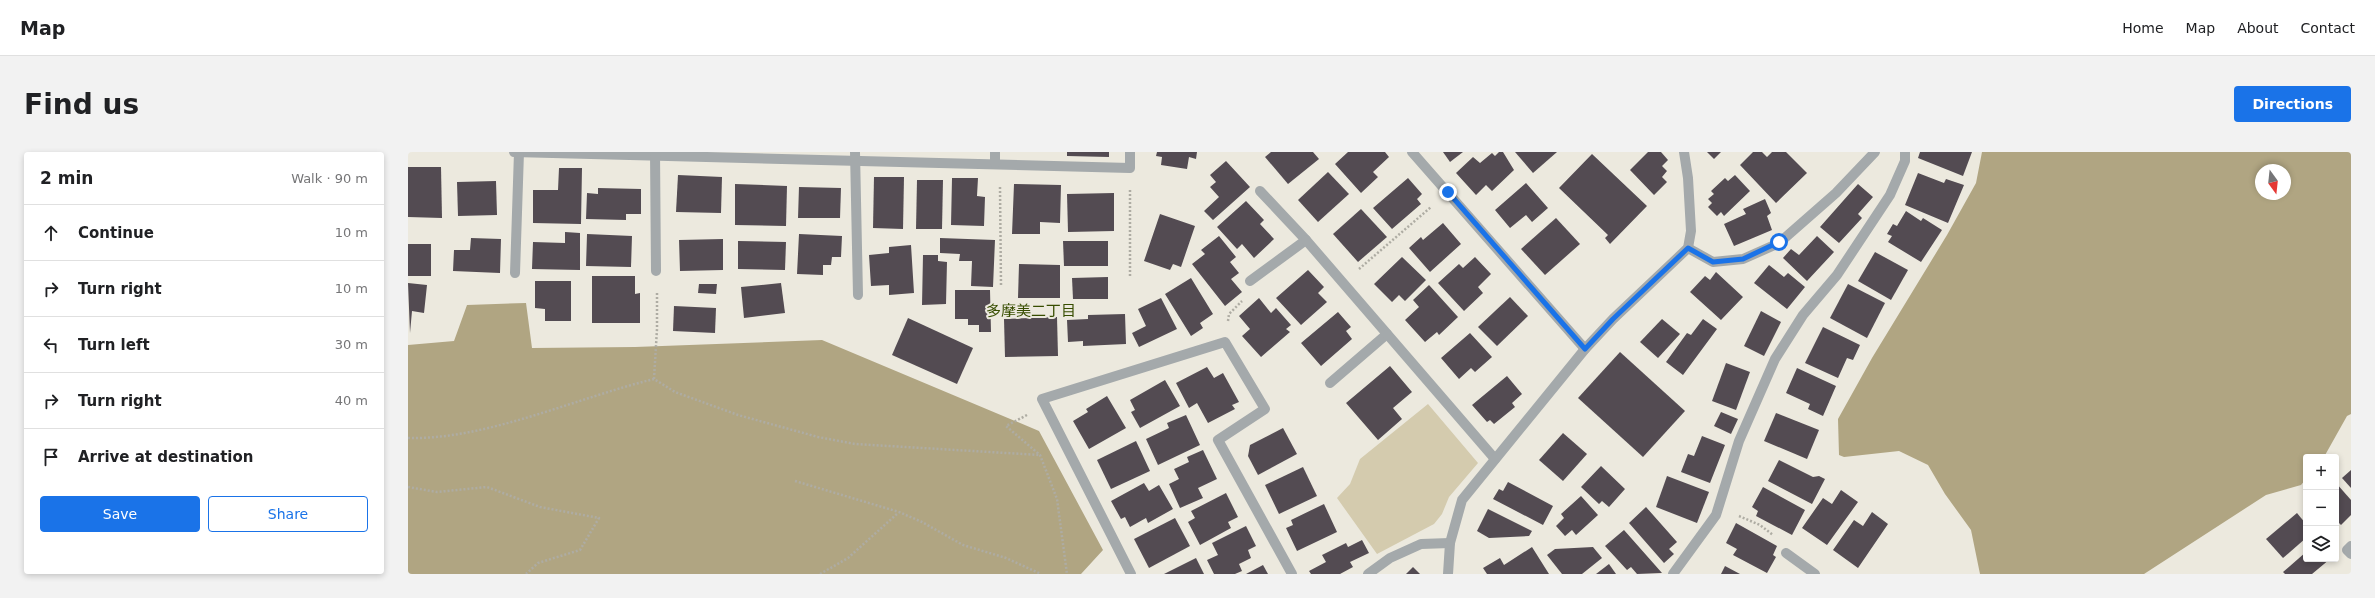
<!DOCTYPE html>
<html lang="en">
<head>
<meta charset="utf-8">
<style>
	body { margin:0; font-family:"DejaVu Sans","Noto Sans JP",sans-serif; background:#f2f2f2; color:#202124 }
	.controls { position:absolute; right:12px; bottom:12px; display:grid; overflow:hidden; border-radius:4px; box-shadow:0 2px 6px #0003 }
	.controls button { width:36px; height:36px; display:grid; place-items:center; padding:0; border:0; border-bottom:1px solid #e0e0e0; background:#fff; color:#202124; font:20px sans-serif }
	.compass { position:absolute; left:1847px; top:12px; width:36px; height:36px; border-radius:50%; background:#fff; box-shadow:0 2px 6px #0003; rotate:165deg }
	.stop { position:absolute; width:12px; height:12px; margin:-9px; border:3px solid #1a73e8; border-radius:50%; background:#fff }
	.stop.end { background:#1a73e8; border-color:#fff; box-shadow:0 1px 4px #0008 }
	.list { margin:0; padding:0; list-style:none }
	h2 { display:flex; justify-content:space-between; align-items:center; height:52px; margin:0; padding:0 16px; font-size:17px }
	h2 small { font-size:13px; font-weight:400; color:#757577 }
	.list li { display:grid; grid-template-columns:26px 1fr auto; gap:12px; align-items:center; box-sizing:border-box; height:56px; padding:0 16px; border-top:1px solid #e0e0e0 }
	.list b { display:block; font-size:15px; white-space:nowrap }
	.list em { font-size:13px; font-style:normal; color:#757577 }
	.actions { display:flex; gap:8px; padding:12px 16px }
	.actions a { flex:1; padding:9px 0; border:1px solid #1a73e8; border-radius:4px; text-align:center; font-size:14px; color:#1a73e8 }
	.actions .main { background:#1a73e8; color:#fff }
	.icon { flex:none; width:22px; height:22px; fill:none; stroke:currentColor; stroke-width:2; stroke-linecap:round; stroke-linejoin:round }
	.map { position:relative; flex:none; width:1943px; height:422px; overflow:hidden; border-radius:4px }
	header { display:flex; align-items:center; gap:24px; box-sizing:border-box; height:56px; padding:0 20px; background:#fff; border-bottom:1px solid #e0e0e0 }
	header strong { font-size:19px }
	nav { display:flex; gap:22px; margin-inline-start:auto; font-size:14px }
	.intro { display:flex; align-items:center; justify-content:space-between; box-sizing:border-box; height:96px; padding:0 24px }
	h1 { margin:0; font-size:28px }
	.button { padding:10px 18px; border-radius:4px; background:#1a73e8; color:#fff; font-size:14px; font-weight:700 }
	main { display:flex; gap:24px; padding:0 24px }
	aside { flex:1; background:#fff; border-radius:4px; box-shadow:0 2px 6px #0003 }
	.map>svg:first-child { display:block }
</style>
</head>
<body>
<header>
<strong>Map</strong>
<nav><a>Home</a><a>Map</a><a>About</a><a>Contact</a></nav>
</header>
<div class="intro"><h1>Find us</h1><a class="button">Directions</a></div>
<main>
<aside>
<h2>2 min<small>Walk · 90 m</small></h2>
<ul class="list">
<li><svg class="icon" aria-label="ahead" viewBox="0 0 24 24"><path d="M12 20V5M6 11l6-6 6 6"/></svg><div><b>Continue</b></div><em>10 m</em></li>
<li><svg class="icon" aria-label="right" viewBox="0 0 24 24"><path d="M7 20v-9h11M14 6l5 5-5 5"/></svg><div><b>Turn right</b></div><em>10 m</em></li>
<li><svg class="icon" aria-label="left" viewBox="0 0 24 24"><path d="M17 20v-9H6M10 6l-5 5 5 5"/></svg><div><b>Turn left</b></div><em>30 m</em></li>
<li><svg class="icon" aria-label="right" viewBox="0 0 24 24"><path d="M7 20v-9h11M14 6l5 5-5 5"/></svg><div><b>Turn right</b></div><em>40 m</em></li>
<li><svg class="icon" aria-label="arrive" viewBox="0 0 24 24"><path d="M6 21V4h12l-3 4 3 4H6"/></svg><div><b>Arrive at destination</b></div></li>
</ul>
<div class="actions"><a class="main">Save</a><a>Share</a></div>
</aside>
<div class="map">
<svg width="1943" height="422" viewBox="0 0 1943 422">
	<rect width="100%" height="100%" fill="#ece9de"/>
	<path fill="#d4cbae" d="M1020,252L1070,311L1041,345L1034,362L1026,372L969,402L929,346L942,332L952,307Z"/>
	<g fill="#b0a582" fill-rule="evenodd">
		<path d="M1574,0H1943V262L1939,264L1916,305H1898V327L1893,333L1858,343L1736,422H1572L1563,378L1537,342L1520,313L1491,299L1436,305L1431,303L1430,267L1464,206L1539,83L1568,31ZM1853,18H1877V42H1853Z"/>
		<path d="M118,151L124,196L227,195L414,188L631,279L695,398L673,422H0V193L46,189L59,153Z"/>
	</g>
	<g fill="#534b52">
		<path d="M659,0H701V5L659,4Z"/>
		<path d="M749,0H789L788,7L781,5L779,17L753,13L754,5L748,4Z"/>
		<path d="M863,0H905L911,7L880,32L857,5Z"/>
		<path d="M940,0H977L981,5L965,20L970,25L953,41L927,12Z"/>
		<path d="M1035,0H1055L1042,10Z"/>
		<path d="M1091,0H1095L1106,18L1084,39L1078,33L1068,43L1048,21L1065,5L1072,11L1084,1L1087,4Z"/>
		<path d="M1107,0H1149L1125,21Z"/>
		<path d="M1240,0H1253L1260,8L1254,14L1259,19L1254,25L1259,30L1246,43L1222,18Z"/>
		<path d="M1299,0H1313L1306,7Z"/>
		<path d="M1345,0H1354L1359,5L1364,0H1378L1399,21L1368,51L1332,13Z"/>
		<path d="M1512,0H1564L1555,24L1510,6Z"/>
		<path d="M1184,2L1239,54L1202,92L1197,86L1200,83L1151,36Z"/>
		<path d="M818,9L842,35L805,68L796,59L811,45L802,35L808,30L802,23Z"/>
		<path d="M0,15H33L34,66L0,65Z"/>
		<path d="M151,16H174L173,72L125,71V38H150Z"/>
		<path d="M920,20L941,42L910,70L890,48Z"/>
		<path d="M1510,21L1536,31L1538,27L1556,33L1540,71L1497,53Z"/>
		<path d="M270,23L314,25L313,61L268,60Z"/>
		<path d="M1327,23L1342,39L1316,64L1313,60L1309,64L1300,55L1304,51L1300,47L1306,42L1303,39L1317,26L1320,29Z"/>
		<path d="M466,25H496L495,77L465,76Z"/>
		<path d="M544,26H570L569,44L577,45L576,74L543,73Z"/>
		<path d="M1000,26L1014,42L1009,47L1013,52L984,77L965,56Z"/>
		<path d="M509,28H535L534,77H508Z"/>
		<path d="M88,29L89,63L50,64L49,30Z"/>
		<path d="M1118,31L1140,56L1124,70L1118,63L1102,76L1087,58Z"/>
		<path d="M327,32L379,34L378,74L327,73Z"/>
		<path d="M606,32L653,33L652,71L632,70V82H604Z"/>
		<path d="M1450,32L1465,45L1450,62L1454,66L1431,91L1412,75Z"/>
		<path d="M391,35L433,36L432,66H390Z"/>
		<path d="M190,36L233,37V62H218V68L178,67L179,41L190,42Z"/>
		<path d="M706,41V79L660,80L659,42Z"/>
		<path d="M1357,47L1363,61L1359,64L1364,78L1326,94L1316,72L1338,62L1335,57Z"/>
		<path d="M838,49L856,68L852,72L866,87L846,106L834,92L829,97L809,75Z"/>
		<path d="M953,57L979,85L950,110L925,82Z"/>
		<path d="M1498,59L1513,69L1515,66L1534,78L1513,110L1480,90L1484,84L1479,82L1485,72L1489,74Z"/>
		<path d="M752,62L787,74L773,115L765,112L762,118L736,109Z"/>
		<path d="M1148,66L1172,92L1137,123L1113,97Z"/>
		<path d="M1035,71L1053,92L1022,120L1001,96L1013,85L1015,88Z"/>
		<path d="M157,80L172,81V118L124,117L125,90L157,91Z"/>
		<path d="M179,82L224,84L223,115L178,114Z"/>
		<path d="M391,82L434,84L433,105H424L423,113H415V123L389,122Z"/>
		<path d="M811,84L828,105L822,110L831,121L823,127L834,140L817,154L784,112L797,102L793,98Z"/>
		<path d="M1409,84L1426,100L1399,129L1375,106L1383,97L1391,103Z"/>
		<path d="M63,86L93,87L92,121L45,119L46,98H62Z"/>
		<path d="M532,86L587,88L585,135L563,134L564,109H551L552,102L532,101Z"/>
		<path d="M315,87V118L272,119L271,88Z"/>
		<path d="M330,89L378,90L377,118L330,117Z"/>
		<path d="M655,89H700V114H656Z"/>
		<rect x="0" y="92" width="23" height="32"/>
		<path d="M503,93L506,141L481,143V133L463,134L461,103L481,101V95Z"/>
		<path d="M1467,100L1500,118L1483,148L1450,129Z"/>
		<path d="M515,103H530V109L539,110L538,152L514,153Z"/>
		<path d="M994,105L1018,128L997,149L991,143L984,150L966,132Z"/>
		<path d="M1067,105L1083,122L1070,135L1075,141L1056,159L1030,131L1051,112L1055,116Z"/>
		<path d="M611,112L652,113V146H610Z"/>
		<path d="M1361,113L1376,125L1380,121L1397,135L1379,157L1346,131Z"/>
		<path d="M900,118L916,135L910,141L919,150L893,173L868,146Z"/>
		<path d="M1308,120L1335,145L1313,168L1282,140L1297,124L1302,128Z"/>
		<path d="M184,124H227V142L232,141V171H184Z"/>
		<path d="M700,125V147H665L664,126Z"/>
		<path d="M783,126L805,162L792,171L795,176L783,184L757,142Z"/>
		<path d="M127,129H163V169H137V157L127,156Z"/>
		<path d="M0,131L19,133L16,161L4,159L2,181Z"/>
		<path d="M373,131L377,161L336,166L333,135Z"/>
		<path d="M291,132H309L308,142L290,141Z"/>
		<path d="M1440,132L1477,151L1459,186L1422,166Z"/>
		<path d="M1021,133L1050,165L1031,183L1029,180L1017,190L997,168L1011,155L1005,148Z"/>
		<path d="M547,138H582L583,180H571V173H560V167H547Z"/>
		<path d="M1102,145L1120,164L1089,194L1070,175Z"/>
		<path d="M753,146L769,177L731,195L724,181L738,174L730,157Z"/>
		<path d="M851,146L863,161L868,156L883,173L878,177L882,180L853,205L834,184L842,177L831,164Z"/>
		<path d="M266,154L308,156L307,181L265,179Z"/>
		<path d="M1353,159L1373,170L1356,204L1336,194Z"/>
		<path d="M930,160L943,175L938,179L944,187L913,214L893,191Z"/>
		<path d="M717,162L718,192L675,194V189L660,190L659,168L680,167V163Z"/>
		<path d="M649,165L650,204L597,205L596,167Z"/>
		<path d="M500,166L565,196L549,232L484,203Z"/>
		<path d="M1254,167L1272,182L1250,206L1232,190Z"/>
		<path d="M1295,167L1309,177L1275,223L1258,210L1279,181L1283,183Z"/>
		<path d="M1415,175L1452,193L1445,208L1439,206L1430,226L1397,211Z"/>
		<path d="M1062,181L1084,205L1067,220L1063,216L1051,227L1033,206Z"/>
		<path d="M1212,200L1277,259L1235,305L1170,246Z"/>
		<path d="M1318,211L1342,220L1328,258L1304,249Z"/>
		<path d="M982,214L1004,240L985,256L994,267L970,288L938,251Z"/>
		<path d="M799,215L806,226L815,221L831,250L824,253L827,257L800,271L789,251L781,256L768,231Z"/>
		<path d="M1389,216L1428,234L1415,264L1400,257L1402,252L1378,241Z"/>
		<path d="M1099,224L1114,242L1104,251L1107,255L1086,272L1082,268L1079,270L1064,253Z"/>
		<path d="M757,228L772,254L732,276L723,260L727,258L722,248Z"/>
		<path d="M699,244L718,276L681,297L665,269L680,260L678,257Z"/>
		<path d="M1313,260L1330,267L1323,282L1306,274Z"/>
		<path d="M1368,261L1411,278L1399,307L1356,289Z"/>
		<path d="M778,263L792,293L750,313L738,287L761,276L759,271Z"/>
		<path d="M875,276L889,302L850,323L840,304L842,293Z"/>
		<path d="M1155,281L1179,302L1155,329L1131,308Z"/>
		<path d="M1294,284L1317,293L1302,331L1273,320L1280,302L1286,304Z"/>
		<path d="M728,289L742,319L703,337L689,308Z"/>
		<path d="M795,298L809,327L790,336L795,346L772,356L761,332L771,327L766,317L781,310L779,305Z"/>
		<path d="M1371,308L1405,325L1411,324L1417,327L1404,352L1360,329Z"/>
		<path d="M1193,314L1217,337L1201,355L1194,349L1191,352L1173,335Z"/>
		<path d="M895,315L909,344L871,362L857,333Z"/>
		<path d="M1943,318V336L1934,326Z"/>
		<path d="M1259,324L1301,340L1289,371L1248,355Z"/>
		<path d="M1100,330L1145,354L1135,373L1085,347L1091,337L1095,339Z"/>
		<path d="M736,331L741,339L751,333L765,357L740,371L738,366L722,375L717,365L713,367L703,349Z"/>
		<path d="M1928,331L1943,348V363L1933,373L1928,368Z"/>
		<path d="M1355,335L1397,358L1384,383L1348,364L1350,359L1344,355Z"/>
		<path d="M1433,338L1450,350L1419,393L1394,376L1415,346L1424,352Z"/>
		<path d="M818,341L830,365L820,370L823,376L792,393L780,370L787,366L783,359Z"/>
		<path d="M1173,344L1190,363L1168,383L1164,378L1157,384L1148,374L1156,366L1153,362Z"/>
		<path d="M916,352L929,380L889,399L878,376L885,373L883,368Z"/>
		<path d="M1238,355L1269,390L1261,397L1266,402L1256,411L1221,371Z"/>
		<path d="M1080,357L1124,379L1121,384L1081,386L1069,379Z"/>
		<path d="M1464,360L1480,372L1450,416L1425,398L1446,368L1455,374Z"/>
		<path d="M1889,361L1898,372V386L1875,406L1858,387Z"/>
		<path d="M767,366L782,394L741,416L726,387Z"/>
		<path d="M1328,371L1369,394L1365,403L1368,405L1359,421L1325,403L1329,397L1318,391Z"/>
		<path d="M838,374L848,394L840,398L843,406L831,412L834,419L827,422H806L799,408L810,403L804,391Z"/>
		<path d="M1216,378L1254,421L1229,422L1223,415L1219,418L1197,394Z"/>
		<path d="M954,388L961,401L942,410L945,415L932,422H903L901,419L918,410L914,403L938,391L940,395Z"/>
		<path d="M1124,395L1141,422H1079L1075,416L1092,406L1096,413Z"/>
		<path d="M1185,395L1194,406L1174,422H1154L1139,403L1147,397Z"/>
		<path d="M1898,400V407H1922L1904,422H1877L1875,420Z"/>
		<path d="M788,406L796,422H756Z"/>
		<path d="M1201,412L1208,422H1188Z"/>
		<path d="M855,413L860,422H838Z"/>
		<path d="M1317,414L1332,422H1313Z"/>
		<path d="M1005,415L1012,422H998Z"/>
	</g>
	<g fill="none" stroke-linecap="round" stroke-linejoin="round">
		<g stroke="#aeaca3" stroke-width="2.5" stroke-dasharray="2 2" stroke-linecap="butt">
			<path d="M592,35L593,134"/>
			<path d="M722,38V125"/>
			<path d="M951,117L1023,55"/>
			<path d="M820,169L821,162L834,149"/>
			<path d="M246,227L249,177V140"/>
			<path d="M619,263L598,274L632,303L649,347L659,422"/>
			<path d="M0,286C78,288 168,246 246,227L267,240L330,263L410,285L447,292L632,303"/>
			<path d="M387,329L491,360L514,370L555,393L598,406L633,422"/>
			<path d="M0,335L29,340L79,335L132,355L191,366L172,398L130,411L118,422"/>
			<path d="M1331,364L1352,373L1365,383"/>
			<path d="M412,422L440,406L490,361"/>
		</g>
		<g stroke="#a4a9ab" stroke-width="10">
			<path d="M1280,96L1305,110L1335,107L1371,91L1428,41L1467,0"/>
			<path d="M842,129L898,88L852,39"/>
			<path d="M922,231L979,182"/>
			<path d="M1265,422L1308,363L1331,289L1367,207L1395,163L1429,123L1482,43L1497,9V0"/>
		</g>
		<g stroke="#a4a9ab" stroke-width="10">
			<path d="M106,0L722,16V0"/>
			<path d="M247,0L248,119"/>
			<path d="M447,0L450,143"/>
			<path d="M1004,0L1177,197"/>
			<path d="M587,12V0"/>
			<path d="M898,88L1087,307"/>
			<path d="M107,121L111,0"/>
			<path d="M1943,394L1939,398L1943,402"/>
			<path d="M1378,401L1407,422"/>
			<path d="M723,422L634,247L817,190L857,257L810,288L884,422"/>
			<path d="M960,422L982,406L1013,392L1042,391"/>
			<path d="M1040,422L1042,391L1054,348L1177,197L1205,167L1280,96L1283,79L1280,26L1276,0"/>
		</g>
	</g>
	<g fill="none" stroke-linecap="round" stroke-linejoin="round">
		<path stroke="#1a73e8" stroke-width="5" d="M1040,40L1177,197L1205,167L1280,96L1305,110L1335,107L1371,90"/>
	</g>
	<g text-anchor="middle" stroke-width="4" stroke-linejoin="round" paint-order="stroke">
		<g font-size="15" fill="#374d00" stroke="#ece9de">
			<text x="623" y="164">多摩美二丁目</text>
		</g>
	</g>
</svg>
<div class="controls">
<button>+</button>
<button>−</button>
<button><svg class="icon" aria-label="layers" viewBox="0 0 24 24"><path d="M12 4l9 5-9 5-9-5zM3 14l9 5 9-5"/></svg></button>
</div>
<svg class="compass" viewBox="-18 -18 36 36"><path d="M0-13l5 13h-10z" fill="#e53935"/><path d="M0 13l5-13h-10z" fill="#757577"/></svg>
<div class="stop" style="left:1371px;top:90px"></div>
<div class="stop end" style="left:1040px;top:40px"></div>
</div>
</main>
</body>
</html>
